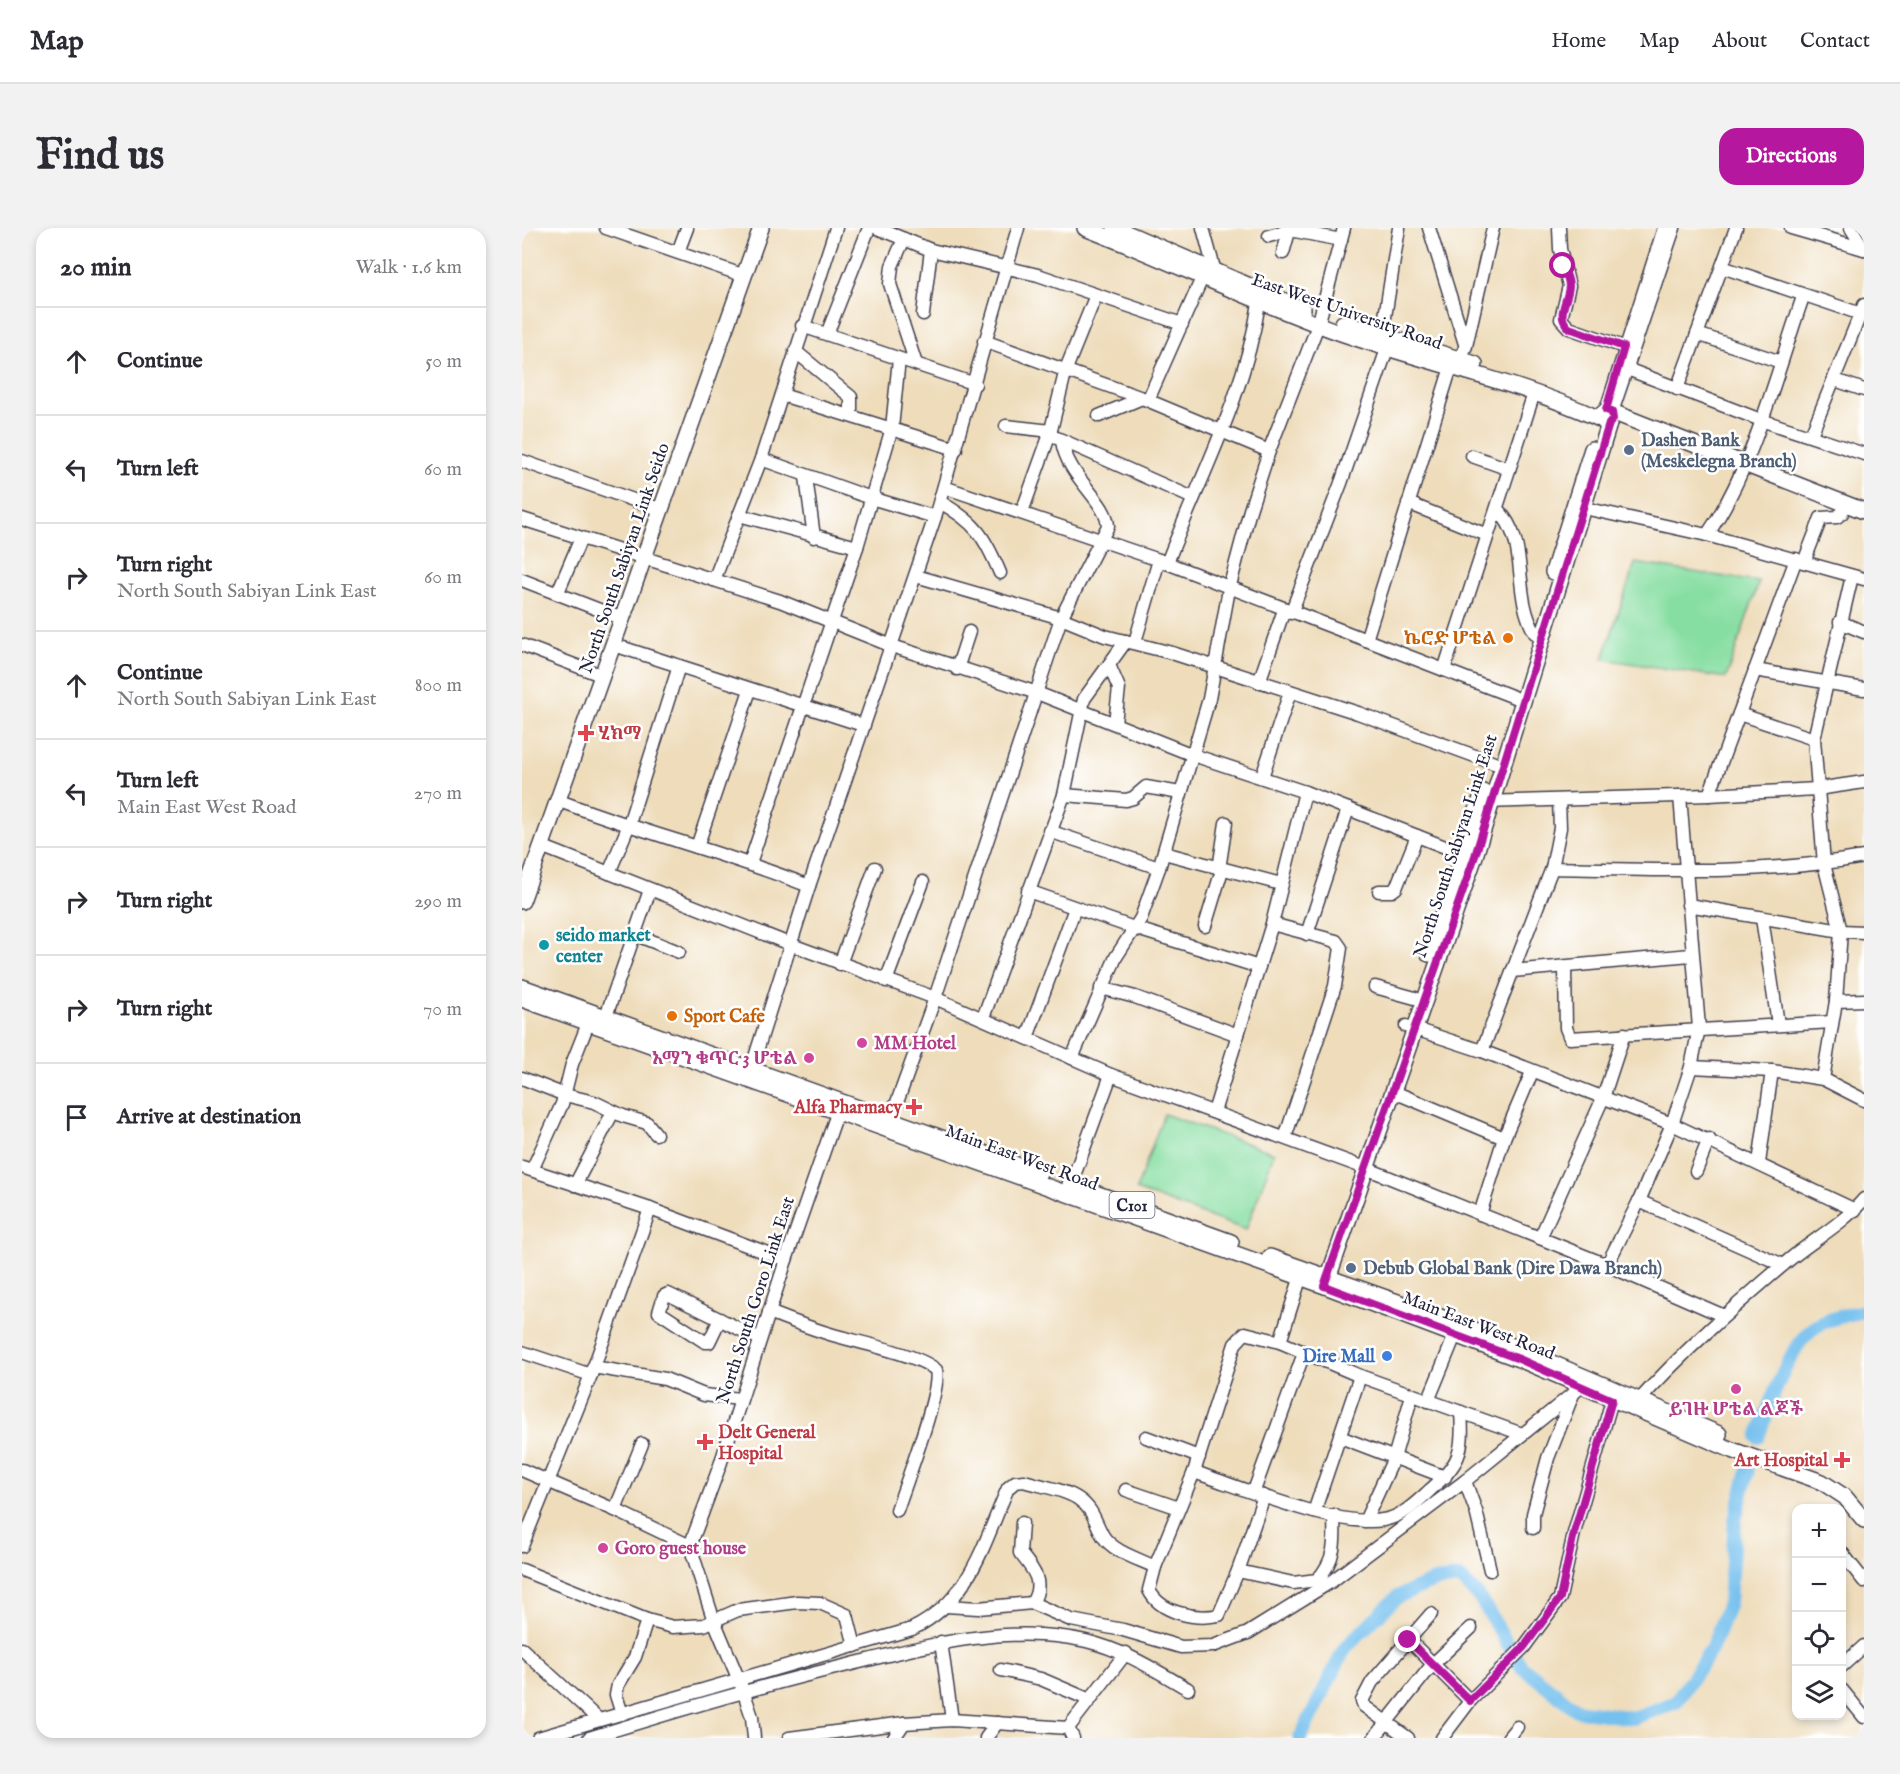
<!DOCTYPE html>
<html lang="en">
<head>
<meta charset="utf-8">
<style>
	body { margin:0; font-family:"IM FELL English","Noto Serif Ethiopic",serif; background:#f2f2f3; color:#2b2b33 }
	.controls { position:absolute; right:18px; bottom:18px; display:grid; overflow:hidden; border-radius:12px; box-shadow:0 3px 9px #0003 }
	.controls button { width:54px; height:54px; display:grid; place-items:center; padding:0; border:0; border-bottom:2px solid #e1e1e2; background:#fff; color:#2b2b33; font:30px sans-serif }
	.stop { position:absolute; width:18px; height:18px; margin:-14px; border:4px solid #b5179e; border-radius:50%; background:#fff }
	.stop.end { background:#b5179e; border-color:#fff; box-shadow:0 2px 6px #0008 }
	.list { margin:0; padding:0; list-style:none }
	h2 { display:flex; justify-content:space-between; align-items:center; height:78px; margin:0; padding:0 24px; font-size:26px }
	h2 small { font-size:20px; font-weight:400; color:#7c7c81 }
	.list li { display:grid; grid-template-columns:39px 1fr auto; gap:18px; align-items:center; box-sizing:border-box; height:108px; padding:0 24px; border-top:2px solid #e1e1e2 }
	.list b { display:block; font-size:22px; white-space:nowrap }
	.list p { margin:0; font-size:20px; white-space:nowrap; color:#7c7c81 }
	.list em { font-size:20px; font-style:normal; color:#7c7c81 }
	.icon { flex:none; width:33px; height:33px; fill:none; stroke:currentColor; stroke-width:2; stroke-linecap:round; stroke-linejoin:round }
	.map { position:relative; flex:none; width:1342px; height:1510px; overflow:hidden; border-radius:18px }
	header { display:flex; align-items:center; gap:36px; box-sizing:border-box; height:84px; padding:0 30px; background:#fff; border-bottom:2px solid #e1e1e2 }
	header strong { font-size:28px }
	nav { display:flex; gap:33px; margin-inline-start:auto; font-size:21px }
	.intro { display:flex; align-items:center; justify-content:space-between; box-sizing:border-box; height:144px; padding:0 36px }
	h1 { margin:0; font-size:42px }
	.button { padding:15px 27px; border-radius:18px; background:#b5179e; color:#fff; font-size:21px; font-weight:700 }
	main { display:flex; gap:36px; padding:0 36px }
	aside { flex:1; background:#fff; border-radius:18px; box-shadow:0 3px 9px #0003 }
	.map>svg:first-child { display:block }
</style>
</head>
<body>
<header>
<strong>Map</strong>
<nav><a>Home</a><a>Map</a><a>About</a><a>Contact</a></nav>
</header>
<div class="intro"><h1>Find us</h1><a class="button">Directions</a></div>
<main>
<aside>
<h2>20 min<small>Walk · 1.6 km</small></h2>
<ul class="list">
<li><svg class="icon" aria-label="ahead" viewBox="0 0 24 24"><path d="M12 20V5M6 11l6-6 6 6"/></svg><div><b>Continue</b></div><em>50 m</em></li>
<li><svg class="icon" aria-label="left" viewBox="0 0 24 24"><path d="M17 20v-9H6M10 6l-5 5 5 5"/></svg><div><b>Turn left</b></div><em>60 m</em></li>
<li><svg class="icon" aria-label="right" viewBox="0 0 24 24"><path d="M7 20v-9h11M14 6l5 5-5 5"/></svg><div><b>Turn right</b><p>North South Sabiyan Link East</p></div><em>60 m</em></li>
<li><svg class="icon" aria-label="ahead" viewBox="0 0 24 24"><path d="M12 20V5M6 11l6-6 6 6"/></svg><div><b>Continue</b><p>North South Sabiyan Link East</p></div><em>800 m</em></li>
<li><svg class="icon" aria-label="left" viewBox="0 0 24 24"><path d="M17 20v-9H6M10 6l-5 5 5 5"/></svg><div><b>Turn left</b><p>Main East West Road</p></div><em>270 m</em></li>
<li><svg class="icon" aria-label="right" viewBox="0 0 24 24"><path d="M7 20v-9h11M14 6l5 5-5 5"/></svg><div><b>Turn right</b></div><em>290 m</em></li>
<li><svg class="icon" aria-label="right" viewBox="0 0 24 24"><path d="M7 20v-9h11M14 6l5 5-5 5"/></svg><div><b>Turn right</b></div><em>70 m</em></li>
<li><svg class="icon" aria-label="arrive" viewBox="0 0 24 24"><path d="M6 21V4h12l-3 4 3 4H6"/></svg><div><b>Arrive at destination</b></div></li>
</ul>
</aside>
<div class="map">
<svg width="1342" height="1510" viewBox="0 0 1342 1510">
	<rect width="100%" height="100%" fill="#fff"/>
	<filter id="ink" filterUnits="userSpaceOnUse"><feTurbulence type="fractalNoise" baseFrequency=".0167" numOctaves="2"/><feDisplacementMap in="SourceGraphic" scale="12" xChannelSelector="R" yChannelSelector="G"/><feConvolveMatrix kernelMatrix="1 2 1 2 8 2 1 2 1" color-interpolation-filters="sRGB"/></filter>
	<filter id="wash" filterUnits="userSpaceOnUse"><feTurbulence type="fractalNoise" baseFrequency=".008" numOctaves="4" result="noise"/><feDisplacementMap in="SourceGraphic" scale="24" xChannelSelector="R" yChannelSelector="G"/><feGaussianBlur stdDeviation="1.35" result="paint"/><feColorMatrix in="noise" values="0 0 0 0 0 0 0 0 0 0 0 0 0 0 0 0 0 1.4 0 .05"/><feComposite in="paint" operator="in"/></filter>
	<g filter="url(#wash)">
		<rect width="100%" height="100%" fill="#eedcba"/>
		<g fill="#87dea2" stroke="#54806e" stroke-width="1.5">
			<path d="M1113,335L1237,354L1204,450L1081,431Z"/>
			<path d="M642,886L752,925L724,1002L614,962Z"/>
		</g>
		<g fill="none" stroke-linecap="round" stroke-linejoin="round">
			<g stroke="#75c0ee" stroke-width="14">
				<path d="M1236,1209C1246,1180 1263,1131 1283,1108C1296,1092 1323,1087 1342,1083"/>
				<path d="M778,1510L823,1420L875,1369L912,1353L938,1350L958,1370L999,1438L1055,1482L1111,1490L1154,1474L1190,1420L1207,1375L1213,1292L1226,1242"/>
			</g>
		</g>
	</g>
	<g filter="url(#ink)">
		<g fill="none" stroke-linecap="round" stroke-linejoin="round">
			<g stroke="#413e4e" stroke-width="15">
				<g id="minor">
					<path d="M84,0L223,48"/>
					<path d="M355,0L409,22L516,47L660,96"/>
					<path d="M681,0L693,44"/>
					<path d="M907,0L943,116"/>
					<path d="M1037,0L1038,21L1047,58L1039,91L1047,100L1102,119"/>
					<path d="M1269,0L1342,21"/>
					<path d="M1329,0L1342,21"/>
					<path d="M747,8L768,2L819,12"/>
					<path d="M382,11L370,38L368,56L394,136"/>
					<path d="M156,24L165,0"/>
					<path d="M761,25L768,0"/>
					<path d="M1200,39L1342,87"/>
					<path d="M401,86L409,22"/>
					<path d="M280,98L453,156"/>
					<path d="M305,106L347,0"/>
					<path d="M1175,106L1259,134"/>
					<path d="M860,108L877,0"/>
					<path d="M462,113L620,170L747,223"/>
					<path d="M273,123L329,169V186"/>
					<path d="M1105,141L1239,192L1342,226"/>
					<path d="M1313,152L1342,162"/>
					<path d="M1155,161L1214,0"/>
					<path d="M260,167L434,221"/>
					<path d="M626,172L684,41"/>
					<path d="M1084,182L1142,0"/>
					<path d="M1090,184L1152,0"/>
					<path d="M577,188L620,170"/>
					<path d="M484,198L529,203"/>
					<path d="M1289,207L1342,77"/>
					<path d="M535,210L671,270"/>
					<path d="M950,228L987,241"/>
					<path d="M239,231L349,270L413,289"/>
					<path d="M0,233L140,282"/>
					<path d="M284,249L292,309"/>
					<path d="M422,259L637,332L992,469"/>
					<path d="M418,274C453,294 462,307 478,345"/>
					<path d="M886,275L965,307"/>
					<path d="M1062,280L1185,307L1342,351"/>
					<path d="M975,281C1009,314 989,364 1013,405"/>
					<path d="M500,284L528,206L544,141L574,67"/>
					<path d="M217,287L335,319"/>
					<path d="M0,291L258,373L370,418L515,465L671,527L783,564L941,626"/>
					<path d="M1185,307C1231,241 1254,146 1281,69"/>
					<path d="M1282,334L1299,290L1315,289L1320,285"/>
					<path d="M645,335C678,249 723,167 737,75"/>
					<path d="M394,348L539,390L583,408L650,425L836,485L972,535"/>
					<path d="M0,352L101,391"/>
					<path d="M192,352L239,231L314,0"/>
					<path d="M36,364L59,310"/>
					<path d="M769,385L819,255L865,121"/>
					<path d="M1318,394L1342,404"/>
					<path d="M844,412L929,139L938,131L944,118L971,0"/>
					<path d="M613,414L637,332"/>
					<path d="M0,417L81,448"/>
					<path d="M92,417L341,497"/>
					<path d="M587,437L597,460L593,495"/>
					<path d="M435,441L447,404"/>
					<path d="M922,442L1012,165"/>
					<path d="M1233,442L1342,461"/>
					<path d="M737,454L762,382"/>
					<path d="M1217,486L1292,511"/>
					<path d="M740,549L768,464"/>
					<path d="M542,567L604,572L611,570L624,559L658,565"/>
					<path d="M1187,567L1274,331"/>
					<path d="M35,572C118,604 204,625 287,658"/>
					<path d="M963,574L1187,567L1295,561L1342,554"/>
					<path d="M527,603L637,640"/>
					<path d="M19,618L270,717L413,770L589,847L846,941L1085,1037L1202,1088"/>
					<path d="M175,619L228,462"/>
					<path d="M642,625L759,656"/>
					<path d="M228,635L335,319L370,200L377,131"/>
					<path d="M1030,640C1133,642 1240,647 1342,629"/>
					<path d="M697,641L704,595"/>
					<path d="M87,645L106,599L157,438"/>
					<path d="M506,663L612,700L737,739"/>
					<path d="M857,663H870L874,660L895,608"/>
					<path d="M1166,677L1319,703L1342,704"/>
					<path d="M1240,690L1256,796"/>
					<path d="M750,696L814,713L819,720L813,758L763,910"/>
					<path d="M683,698L700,642"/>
					<path d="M112,706L157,724"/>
					<path d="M785,706L826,581"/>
					<path d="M318,736L353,640"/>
					<path d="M1043,740L1044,800L1048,810L1310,794"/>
					<path d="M990,743L1169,727"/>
					<path d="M364,753L401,654"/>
					<path d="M853,759L893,770"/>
					<path d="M579,760L613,769L716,807"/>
					<path d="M1314,773L1342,772"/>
					<path d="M84,788L128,662"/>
					<path d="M461,790L542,567L562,471L604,413"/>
					<path d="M884,798L960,823L1150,896L1333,982"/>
					<path d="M505,810L553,680"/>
					<path d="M960,823L1030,640L1038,600L1037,572"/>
					<path d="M550,830L594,729L619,690L637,640L687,471L707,361L728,282L747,223L796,97L822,0"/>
					<path d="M1169,839L1250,843L1301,851L1342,872"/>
					<path d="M227,848L287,658L413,289L496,0"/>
					<path d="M0,850L43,867L72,874L101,888L125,895L134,906"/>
					<path d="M1301,851L1314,773L1319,703L1302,636L1292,511L1330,348"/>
					<path d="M872,864L982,910"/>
					<path d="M692,884L750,696L783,564"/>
					<path d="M366,899L413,770L539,390L586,298C585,273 545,249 540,213"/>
					<path d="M1237,935L1250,843"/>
					<path d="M0,939L128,981L264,1032"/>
					<path d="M10,942L40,876L50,836L67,793"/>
					<path d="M1174,943L1187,911"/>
					<path d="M549,956L589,847"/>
					<path d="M53,957L91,884"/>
					<path d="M1117,973L1261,1037"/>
					<path d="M958,986L982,910L1010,844"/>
					<path d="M1018,1010L1081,870L1102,806"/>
					<path d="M1085,1037L1117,973L1150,896L1169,839L1177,800L1158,568"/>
					<path d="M247,1084C267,1092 288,1100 308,1106C334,1114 396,1126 414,1142C420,1162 383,1257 375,1282"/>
					<path d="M198,1091L187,1114H183L137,1084L142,1068L146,1066L238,1111"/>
					<path d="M758,1114L778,1051"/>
					<path d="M0,1124L69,1147"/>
					<path d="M71,1139L143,1151L182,1167L218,1171"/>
					<path d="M906,1173L936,1100"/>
					<path d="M1113,1177C1160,1124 1213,1078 1267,1032C1291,1012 1322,995 1342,971"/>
					<path d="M624,1209L677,1229"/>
					<path d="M818,1209L923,1249"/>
					<path d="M0,1242L93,1282L168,1318"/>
					<path d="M672,1244C718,1259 815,1300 861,1292C880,1289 894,1275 907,1263C938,1236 942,1224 939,1184"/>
					<path d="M943,1253L954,1283L968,1342"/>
					<path d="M604,1262L657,1280"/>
					<path d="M732,1263L782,1125"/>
					<path d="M742,1268L716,1343L697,1387C673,1392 638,1385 627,1362L633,1339L672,1244L713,1116L723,1105L758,1114L838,1148L1000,1206"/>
					<path d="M93,1282L120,1216"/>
					<path d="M792,1284L838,1148"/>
					<path d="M843,1293L872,1230L890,1167"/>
					<path d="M1011,1300V1286L1026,1230L1051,1166"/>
					<path d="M0,1318L69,1147L128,981"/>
					<path d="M1320,1325L1342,1353"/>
					<path d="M0,1342L125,1392L151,1399L182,1397L216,1382L275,1374L298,1375L325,1387L333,1418"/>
					<path d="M716,1343L771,1355L795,1352C814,1332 813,1313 812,1287"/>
					<path d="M510,1375L549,1392L601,1402L659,1419L691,1418L726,1405L810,1353L943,1253L1059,1159"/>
					<path d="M424,1378L456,1380L510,1375C523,1354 511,1341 498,1325L500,1295"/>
					<path d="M887,1412L948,1473"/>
					<path d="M419,1414L430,1492"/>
					<path d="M0,1421L77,1492"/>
					<path d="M1320,1438L1342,1418"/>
					<path d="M479,1442L519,1451L568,1472"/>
					<path d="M1320,1462L1342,1489"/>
					<path d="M100,1486L94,1467L96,1457L113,1429L125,1392"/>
					<path d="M546,1500L604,1425"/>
					<path d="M16,1510L390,1401C449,1372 461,1316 486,1260L493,1254L502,1253C518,1258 541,1261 555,1270C571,1280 573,1294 581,1308C591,1324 617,1331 633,1339"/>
					<path d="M67,1510C153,1483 238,1458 326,1437C403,1418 484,1395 564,1413C602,1422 633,1442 666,1461"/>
					<path d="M232,1510L230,1489L221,1462L191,1390L168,1318L198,1237L264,1032L318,877"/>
					<path d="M267,1510L382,1495L430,1492L546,1500L551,1510"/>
					<path d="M372,1510L382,1495"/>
					<path d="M464,1510L475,1495"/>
					<path d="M852,1510L910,1437L949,1400"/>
					<path d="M886,1510L842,1478L840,1473L850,1454L909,1386"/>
					<path d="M920,1510L948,1473L1002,1419L1038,1370L1052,1305L1090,1172"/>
					<path d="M986,1510L995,1499"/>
				</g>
			</g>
			<g stroke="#413e4e" stroke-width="18">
				<g id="major">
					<path d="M563,0C649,33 732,74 819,105C905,135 995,153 1078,191"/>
					<path d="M593,0L781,81"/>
					<path d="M821,95L953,136"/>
					<path d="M1083,195L1078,188L1085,182L1342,283"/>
					<path d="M1031,344L1070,221"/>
					<path d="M0,673L239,0"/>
					<path d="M907,726L961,564"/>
					<path d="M0,759L517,945"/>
					<path d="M0,771L803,1058L997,1131L1210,1222L1300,1254L1323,1269L1342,1292"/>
					<path d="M548,956L709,1014"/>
					<path d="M748,1029L938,1096L1197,1206"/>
					<path d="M804,1056L953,628L1087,196"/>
				</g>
			</g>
			<use href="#minor" stroke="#fff" stroke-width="12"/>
			<use href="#major" stroke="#fff" stroke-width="15"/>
		</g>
	</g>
	<g fill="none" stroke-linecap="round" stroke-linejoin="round" filter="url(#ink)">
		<path stroke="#b5179e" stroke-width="8" d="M886,1412L948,1473L1002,1419L1038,1370L1052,1305L1090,1172L997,1131L802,1058L953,628L1087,196L1091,191L1090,184L1084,182L1102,119L1047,100C1033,87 1046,74 1047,58C1047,51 1043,44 1041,38"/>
	</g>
	<g fill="#5c6f8a" stroke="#fff" stroke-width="2">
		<circle cx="1107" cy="222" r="6"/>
		<circle cx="829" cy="1040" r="6"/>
	</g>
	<g fill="#e8710a" stroke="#fff" stroke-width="2">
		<circle cx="986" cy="410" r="6"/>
		<circle cx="150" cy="788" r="6"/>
	</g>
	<g fill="#e0444e" stroke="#fff" stroke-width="2">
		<path d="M61 496h6v6h6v6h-6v6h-6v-6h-6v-6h6z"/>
		<path d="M389 870h6v6h6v6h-6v6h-6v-6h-6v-6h6z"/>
		<path d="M180 1205h6v6h6v6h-6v6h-6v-6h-6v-6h6z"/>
		<path d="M1317 1223h6v6h6v6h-6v6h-6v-6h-6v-6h6z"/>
	</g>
	<circle fill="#0f9aa8" stroke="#fff" stroke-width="2" cx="22" cy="717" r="6"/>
	<g fill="#d1479c" stroke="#fff" stroke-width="2">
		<circle cx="340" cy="815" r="6"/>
		<circle cx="287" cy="830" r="6"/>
		<circle cx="1214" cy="1161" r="6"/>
		<circle cx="81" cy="1320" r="6"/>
	</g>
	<circle fill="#3f7fe0" stroke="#fff" stroke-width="2" cx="865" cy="1128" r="6"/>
	<g text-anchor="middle" stroke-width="5" stroke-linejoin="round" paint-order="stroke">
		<rect fill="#fff" stroke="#646476" stroke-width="1.5" x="587.5" y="964" width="45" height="26" rx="4.5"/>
		<g font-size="16" font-weight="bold" fill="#22223b">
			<text x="610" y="983">C101</text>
		</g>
		<g font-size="18" fill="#22223b" stroke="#fff">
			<text transform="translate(825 83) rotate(19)" y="6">East West University Road</text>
			<text transform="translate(102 330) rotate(-71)" y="6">North South Sabiyan Link Seido</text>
			<text transform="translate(933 618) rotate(-72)" y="6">North South Sabiyan Link East</text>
			<text transform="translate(500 929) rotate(20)" y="6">Main East West Road</text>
			<text transform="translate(233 1072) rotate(-72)" y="6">North South Goro Link East</text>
			<text transform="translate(957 1097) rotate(21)" y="6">Main East West Road</text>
		</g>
		<g font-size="18" font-weight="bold" fill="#4e5e75" stroke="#fff" text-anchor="start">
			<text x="1119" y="218">Dashen Bank<tspan x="1119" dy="21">(Meskelegna Branch)</tspan></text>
			<text x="841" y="1046">Debub Global Bank (Dire Dawa Branch)</text>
		</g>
		<g font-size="18" font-weight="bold" fill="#c56008" stroke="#fff" text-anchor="end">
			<text x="974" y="416">ኬሮድ ሆቴል</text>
			<text x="162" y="794" text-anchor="start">Sport Cafe</text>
		</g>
		<g font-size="18" font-weight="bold" fill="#be3a42" stroke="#fff" text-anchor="start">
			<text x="76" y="511">ሂክማ</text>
			<text x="380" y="885" text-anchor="end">Alfa Pharmacy</text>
			<text x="196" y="1210">Delt General<tspan x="196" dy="21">Hospital</tspan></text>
			<text x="1306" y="1238" text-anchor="end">Art Hospital</text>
		</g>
		<g font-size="18" font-weight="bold" fill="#0d838f" stroke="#fff" text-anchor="start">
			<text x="34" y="713">seido market<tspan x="34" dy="21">center</tspan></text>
		</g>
		<g font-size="18" font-weight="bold" fill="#b23c85" stroke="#fff" text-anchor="start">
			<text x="352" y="821">MM Hotel</text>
			<text x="275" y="836" text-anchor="end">አማን ቁጥር 3 ሆቴል</text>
			<text x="1214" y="1187" text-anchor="middle">ይገዙ ሆቴል ልጆች</text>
			<text x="93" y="1326">Goro guest house</text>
		</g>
		<g font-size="18" font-weight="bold" fill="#366cbe" stroke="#fff" text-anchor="end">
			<text x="853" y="1134">Dire Mall</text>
		</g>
	</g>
</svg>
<div class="controls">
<button>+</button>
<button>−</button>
<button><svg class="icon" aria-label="locate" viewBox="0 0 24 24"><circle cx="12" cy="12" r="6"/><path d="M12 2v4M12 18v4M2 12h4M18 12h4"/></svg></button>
<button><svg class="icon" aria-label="layers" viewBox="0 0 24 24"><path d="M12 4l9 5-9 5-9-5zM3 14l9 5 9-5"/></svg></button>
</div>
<div class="stop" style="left:1041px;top:38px"></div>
<div class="stop end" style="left:886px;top:1412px"></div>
</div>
</main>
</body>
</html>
